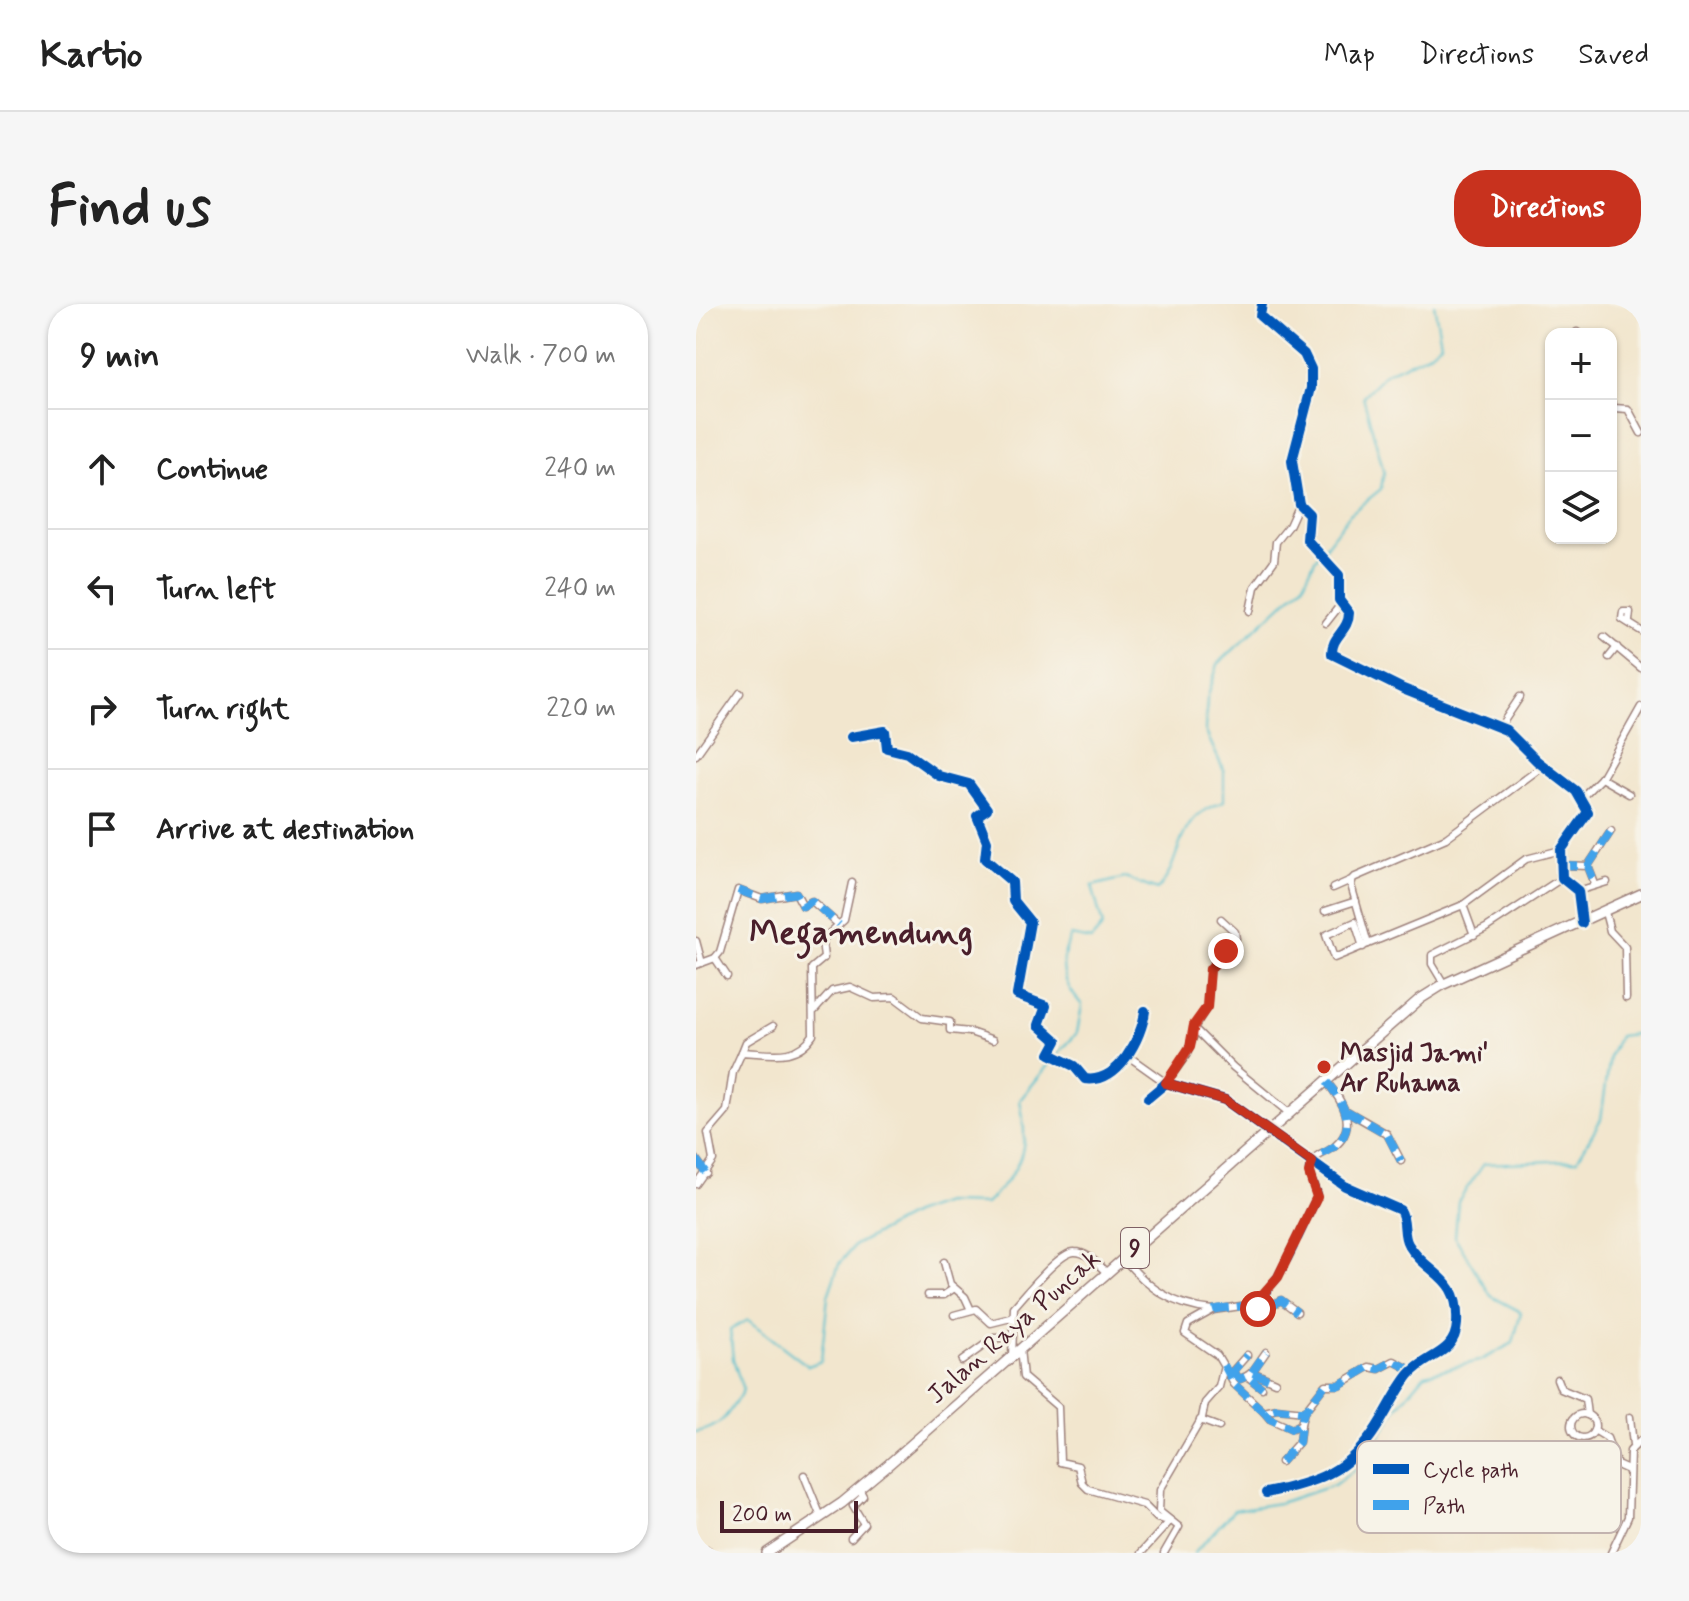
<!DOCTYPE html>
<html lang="en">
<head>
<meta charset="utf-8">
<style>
	body { margin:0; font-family:Mynerve,sans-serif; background:#f6f6f6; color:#222 }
	.controls { position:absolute; right:24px; top:24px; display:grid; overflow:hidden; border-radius:16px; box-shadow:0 2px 6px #0004 }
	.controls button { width:72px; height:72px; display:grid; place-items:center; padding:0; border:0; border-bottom:2px solid #e0e0e0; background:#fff; color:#222; font:40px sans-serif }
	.scale { position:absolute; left:24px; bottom:20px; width:138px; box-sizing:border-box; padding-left:8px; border:4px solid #4a1f2b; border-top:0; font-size:22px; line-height:28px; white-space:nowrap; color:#4a1f2b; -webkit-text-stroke:6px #f7f3e8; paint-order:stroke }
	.stop { position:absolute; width:24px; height:24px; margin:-18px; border:6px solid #c8321e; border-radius:50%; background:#fff }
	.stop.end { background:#c8321e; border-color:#fff; box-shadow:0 2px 8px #0008 }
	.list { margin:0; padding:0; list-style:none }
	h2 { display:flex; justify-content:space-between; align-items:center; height:104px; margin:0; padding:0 32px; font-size:34px }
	h2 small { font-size:26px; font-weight:400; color:#767676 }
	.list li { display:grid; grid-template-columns:52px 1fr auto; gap:24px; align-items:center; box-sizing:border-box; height:120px; padding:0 32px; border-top:2px solid #e0e0e0 }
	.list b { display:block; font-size:30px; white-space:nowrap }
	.list em { font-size:26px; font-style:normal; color:#767676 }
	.icon { flex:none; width:44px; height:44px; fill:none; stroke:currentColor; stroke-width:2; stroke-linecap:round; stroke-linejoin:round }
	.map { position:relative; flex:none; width:945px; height:1249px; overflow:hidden; border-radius:32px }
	header { display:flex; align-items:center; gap:48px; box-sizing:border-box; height:112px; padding:0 40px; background:#fff; border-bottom:2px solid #e0e0e0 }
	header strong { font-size:38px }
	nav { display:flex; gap:44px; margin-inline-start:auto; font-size:28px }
	.intro { display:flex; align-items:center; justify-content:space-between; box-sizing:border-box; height:192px; padding:0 48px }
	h1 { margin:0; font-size:56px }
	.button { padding:20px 36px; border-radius:32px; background:#c8321e; color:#fff; font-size:28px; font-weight:700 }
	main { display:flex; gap:48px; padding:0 48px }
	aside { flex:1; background:#fff; border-radius:32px; box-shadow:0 2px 6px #0004 }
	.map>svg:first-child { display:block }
</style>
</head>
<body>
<header>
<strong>Kartio</strong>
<nav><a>Map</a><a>Directions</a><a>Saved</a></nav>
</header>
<div class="intro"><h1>Find us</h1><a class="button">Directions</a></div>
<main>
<aside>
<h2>9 min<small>Walk · 700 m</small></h2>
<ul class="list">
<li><svg class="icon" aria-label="ahead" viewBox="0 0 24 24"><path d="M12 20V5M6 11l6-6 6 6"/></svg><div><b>Continue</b></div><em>240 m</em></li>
<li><svg class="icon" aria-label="left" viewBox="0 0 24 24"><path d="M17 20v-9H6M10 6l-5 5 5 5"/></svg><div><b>Turn left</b></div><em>240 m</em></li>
<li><svg class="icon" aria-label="right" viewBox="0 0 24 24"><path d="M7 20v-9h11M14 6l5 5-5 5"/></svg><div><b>Turn right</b></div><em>220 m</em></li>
<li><svg class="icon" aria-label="arrive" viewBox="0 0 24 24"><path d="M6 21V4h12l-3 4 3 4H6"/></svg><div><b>Arrive at destination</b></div></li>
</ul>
</aside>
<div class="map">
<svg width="945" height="1249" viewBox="0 0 945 1249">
	<rect width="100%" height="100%" fill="#f7f3e8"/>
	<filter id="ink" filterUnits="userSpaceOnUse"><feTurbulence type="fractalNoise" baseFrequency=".0125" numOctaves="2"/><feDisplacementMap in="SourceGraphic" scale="16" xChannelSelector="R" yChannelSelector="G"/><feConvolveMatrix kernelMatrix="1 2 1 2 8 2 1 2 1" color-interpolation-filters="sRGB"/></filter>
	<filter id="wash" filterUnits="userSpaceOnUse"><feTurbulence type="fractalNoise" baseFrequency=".006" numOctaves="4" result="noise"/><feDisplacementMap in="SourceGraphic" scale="32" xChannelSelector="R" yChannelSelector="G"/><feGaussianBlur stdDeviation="1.8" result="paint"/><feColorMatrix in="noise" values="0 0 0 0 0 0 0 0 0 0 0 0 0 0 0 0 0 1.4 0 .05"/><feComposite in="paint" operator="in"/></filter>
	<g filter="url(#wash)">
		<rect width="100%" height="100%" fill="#f2e6ce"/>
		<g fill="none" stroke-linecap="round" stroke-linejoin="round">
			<g stroke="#53bfce" stroke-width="2">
				<path d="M361,751L381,729L386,701C365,678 362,659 375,632L395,636L407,622L396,582L429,574L461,586C482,565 479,534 500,513C506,506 519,502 528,497V467L509,426L511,395L522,360L607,281L619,256L654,210L685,185L688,168L667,92L690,69L732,50L745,39L738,0"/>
				<path d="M0,1128C26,1124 34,1108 47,1086L37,1055L34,1026L52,1016L112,1062L125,1057L132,992L143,960L159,941L217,910L249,899L290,900C326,863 334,848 324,796L357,755"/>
				<path d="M498,1249L538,1206L583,1199L638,1181L669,1158L700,1105L729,1070L783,1057L817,1039L825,1008L795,992L759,933L762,897L788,860L881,856L905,815L914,752L923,732L945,729"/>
			</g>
		</g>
	</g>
	<g filter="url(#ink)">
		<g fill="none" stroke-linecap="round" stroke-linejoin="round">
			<g stroke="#9e827c" stroke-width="9">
				<g id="minor">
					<path d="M566,0L564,12L608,50L615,65V84L596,157L603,200L613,210L611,236L643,271V296L653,309C653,327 635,332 636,350L707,385L810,426L841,457L880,487L892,508L865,546L866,574L882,587L886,619"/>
					<path d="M881,28V30"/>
					<path d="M915,98L918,104L932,105L945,129"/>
					<path d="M554,307L559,283L578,257L580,238L593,222L603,200"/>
					<path d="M933,317L934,308H927L926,315L945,327"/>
					<path d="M630,319L645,300"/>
					<path d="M908,333L945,364"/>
					<path d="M913,353L921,343"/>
					<path d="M804,423L824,393"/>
					<path d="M155,433L189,427L191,444L211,449L243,472L273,480L291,505L281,512L291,537L289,555L316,578L317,597L334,618L321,691L350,702L343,721L361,737L354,750L378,762L389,775C422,780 446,734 449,707"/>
					<path d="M0,451L44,389"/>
					<path d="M847,462L750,534L657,574L655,581L672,640L767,601L830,555L865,546"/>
					<path d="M905,474L933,490"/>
					<path d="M886,493L905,474L945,403"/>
					<path d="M865,561L892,562L899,580"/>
					<path d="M892,562L915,527"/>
					<path d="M637,584L655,576"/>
					<path d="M882,587L911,578"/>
					<path d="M767,601L778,631"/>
					<path d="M629,607L660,597"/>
					<path d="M909,608L914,627L929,643L930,694"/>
					<path d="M525,615L539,628L540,635L514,665L511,703L498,724L537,763L593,809"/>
					<path d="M0,637L6,659"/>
					<path d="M667,643L659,618L630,631L638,654L672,640"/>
					<path d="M19,654L31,672"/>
					<path d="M0,661L19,654L24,648L42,586L66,595L100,589L107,602L116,597L143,621"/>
					<path d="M748,680L736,660V651L790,624L866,574"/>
					<path d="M119,706L136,687L154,683L178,694L198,693L226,714L254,718V726L274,728L297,736"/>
					<path d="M46,748L50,738L77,722"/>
					<path d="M432,752L470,779L491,750L499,728"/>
					<path d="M630,777C645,795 664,822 638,843C629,850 618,851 614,862C611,873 620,882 621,893L582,973L565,993L552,1001L517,1006L492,1020L489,1029L521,1051L538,1080L568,1108L581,1105L608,1108L629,1081H643L673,1063L683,1065L698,1057L717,1067"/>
					<path d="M452,794L470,779L529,796L649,882L704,906C711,916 706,930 712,940C732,973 764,970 761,1020C759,1051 730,1050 713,1071C701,1086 692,1106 681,1123C652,1169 620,1178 570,1189"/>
					<path d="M651,807L691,830L705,857"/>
					<path d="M0,855L10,869"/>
					<path d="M0,880L17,856L12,829L31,807L37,768L46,748C73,749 99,758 117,731L116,664L128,654L126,636L148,616L156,579"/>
					<path d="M427,954C453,985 477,1002 517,1006"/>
					<path d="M248,958L254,980L269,993L275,1006"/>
					<path d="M232,991H248L257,985"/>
					<path d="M560,998L565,1007L585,996L601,1008"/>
					<path d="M258,1011L280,1005L295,1019L315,1014"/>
					<path d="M324,1045L327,1073L362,1103L364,1158L382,1162L386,1179L392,1185L448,1201L461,1214L474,1217L445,1249"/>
					<path d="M316,1052L318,1003C329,991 364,947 379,948C392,948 402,961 411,969"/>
					<path d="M266,1057L298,1034H315"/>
					<path d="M536,1068L544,1075L551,1072L566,1084"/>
					<path d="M556,1068L570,1048"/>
					<path d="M535,1069L551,1051"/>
					<path d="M551,1072L556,1068L579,1078"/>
					<path d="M861,1075L865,1085L889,1095L891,1111"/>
					<path d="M568,1108L574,1115L596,1125L605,1120L608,1108"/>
					<circle cx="887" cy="1122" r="12"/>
					<path d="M934,1113L937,1141"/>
					<path d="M504,1116L523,1123"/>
					<path d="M898,1126L911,1134L921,1161L932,1166"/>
					<path d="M585,1158L603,1138L605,1120"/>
					<path d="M108,1171L125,1213"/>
					<path d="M155,1234L168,1220L157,1202L167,1192L163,1185"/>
					<path d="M12,1246L13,1249"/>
					<path d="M468,1249L483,1223L463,1207L464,1186L506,1114L509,1099L523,1083L528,1062"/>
					<path d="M915,1249L932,1213L934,1147L945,1136"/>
				</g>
			</g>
			<g stroke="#9e827c" stroke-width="12">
				<path id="highway" d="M71,1249L146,1199L193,1160L724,695L748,680L945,590"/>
			</g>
			<use href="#minor" stroke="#fff" stroke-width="6"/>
			<use href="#highway" stroke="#fff" stroke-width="9"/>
			<g stroke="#40a2eb" stroke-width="8" stroke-dasharray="16 8" stroke-linecap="butt">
				<path d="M865,561L892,562L899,580"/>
				<path d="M892,562L915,527"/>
				<path d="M42,586L66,595L100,589L107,602L116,597L143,621"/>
				<path d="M651,807L691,830L705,857"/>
				<path d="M0,855L10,869"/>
				<path d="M560,998L565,1007L585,996L601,1008"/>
				<path d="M517,1006C531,1002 549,1005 561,997C584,981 608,920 621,893C620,882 611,873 614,862C618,851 629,850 638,843C664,822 645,795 630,777"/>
				<path d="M528,1061L538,1080L568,1108L581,1105L608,1108L629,1081H643L673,1063L683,1065L698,1057L717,1067"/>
				<path d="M536,1068L544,1075L551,1072L566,1084"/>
				<path d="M556,1068L570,1048"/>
				<path d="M557,1069L579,1078"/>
				<path d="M533,1072L551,1051"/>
				<path d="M568,1108L574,1115L596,1125L605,1120L608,1108"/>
				<path d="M585,1158L603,1138L605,1120"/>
			</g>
			<g stroke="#f7f3e8" stroke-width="15">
				<g id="cycleway">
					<path d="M566,0L564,12L608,50L615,65V84L596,157L603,200L613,210L611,236L643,271V296L653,309C653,327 635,332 636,350L707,385L810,426L841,457L880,487L892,508L865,546L866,574L882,587L886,619"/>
					<path d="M155,433L189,427L191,444L211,449L243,472L273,480L291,505L281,512L291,537L289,555L316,578L317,597L334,618L321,691L350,702L343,721L361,737L354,750L378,762L389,775C422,780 446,734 449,707"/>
					<path d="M452,794L470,779L529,796L649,882L704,906C711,916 706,930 712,940C732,973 764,970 761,1020C759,1051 730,1050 713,1071C701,1086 692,1106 681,1123C652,1169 620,1178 570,1189"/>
				</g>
			</g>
			<use href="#cycleway" stroke="#0057b8" stroke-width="10"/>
		</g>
	</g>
	<g fill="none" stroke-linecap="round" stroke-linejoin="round" filter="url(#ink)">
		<path stroke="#c8321e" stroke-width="10" d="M530,647L514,665L511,703L498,721L494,743L470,779L529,796L616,858L613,869L621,893L582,973L560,998L562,1005"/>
	</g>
	<circle fill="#c8321e" stroke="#f7f3e8" stroke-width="3" cx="628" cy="763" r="8"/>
	<g text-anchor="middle" stroke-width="6" stroke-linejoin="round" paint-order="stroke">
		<rect fill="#f7f3e8" stroke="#7e5f64" stroke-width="2" x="425" y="924" width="28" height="40" rx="6"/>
		<g font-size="24" font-weight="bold" fill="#4a1f2b">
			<text x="439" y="952">9</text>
		</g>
		<g font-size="26" font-weight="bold" fill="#4a1f2b" stroke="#f7f3e8" text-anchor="start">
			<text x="644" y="757">Masjid Jami'<tspan x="644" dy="30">Ar Ruhama</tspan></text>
		</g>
		<g font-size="26" fill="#4a1f2b" stroke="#f7f3e8">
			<text transform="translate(317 1022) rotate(-41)" y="9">Jalan Raya Puncak</text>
		</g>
		<g font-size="34" font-weight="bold" fill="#4a1f2b" stroke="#f7f3e8">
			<text x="165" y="639">Megamendung</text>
		</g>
	</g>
	<rect x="661" y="1137" width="264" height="92" rx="12" fill="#f7f3e8" stroke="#c3b3af" stroke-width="2"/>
	<rect x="677" y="1160" width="36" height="10" fill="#0057b8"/>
	<rect x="677" y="1196" width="36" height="10" fill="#40a2eb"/>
	<g font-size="22" fill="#4a1f2b">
		<text x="727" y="1173">Cycle path</text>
		<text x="727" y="1209">Path</text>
	</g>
</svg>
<div class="controls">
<button>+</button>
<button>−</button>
<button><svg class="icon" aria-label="layers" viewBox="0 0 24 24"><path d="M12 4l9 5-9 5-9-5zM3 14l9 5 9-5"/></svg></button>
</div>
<div class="scale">200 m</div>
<div class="stop" style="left:562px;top:1005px"></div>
<div class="stop end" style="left:530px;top:647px"></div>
</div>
</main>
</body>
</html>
